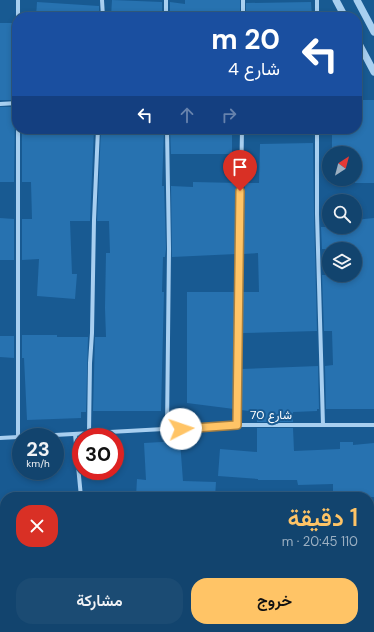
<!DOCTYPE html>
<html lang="ar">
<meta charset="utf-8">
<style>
:root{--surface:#12446e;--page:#1b4b73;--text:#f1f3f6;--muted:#9cb0c2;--line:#315c81;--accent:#ffc466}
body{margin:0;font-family:"DM Sans",Vazirmatn,sans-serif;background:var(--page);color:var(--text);direction:rtl;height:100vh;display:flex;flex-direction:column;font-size:15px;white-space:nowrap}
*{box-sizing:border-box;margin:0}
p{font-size:13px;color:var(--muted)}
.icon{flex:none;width:22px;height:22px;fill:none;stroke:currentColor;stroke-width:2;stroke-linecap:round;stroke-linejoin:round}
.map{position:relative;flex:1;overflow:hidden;direction:ltr}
.side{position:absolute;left:0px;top:492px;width:374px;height:140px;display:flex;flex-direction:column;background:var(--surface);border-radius:16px 16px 0 0;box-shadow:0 2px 6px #0003,0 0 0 1px var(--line);direction:rtl}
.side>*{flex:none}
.top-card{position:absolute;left:12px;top:12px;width:350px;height:122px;border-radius:16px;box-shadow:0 2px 6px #0003,0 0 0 1px var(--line);direction:rtl;background:#1a4fa0;color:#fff;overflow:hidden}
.needle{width:26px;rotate:36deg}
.buttons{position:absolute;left:322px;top:146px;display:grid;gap:8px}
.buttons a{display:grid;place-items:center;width:40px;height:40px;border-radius:50%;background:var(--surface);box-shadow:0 2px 6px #0003,0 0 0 1px var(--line);font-size:20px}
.speed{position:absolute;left:12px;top:428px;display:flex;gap:8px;font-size:20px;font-weight:700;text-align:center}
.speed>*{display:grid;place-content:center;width:52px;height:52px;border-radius:50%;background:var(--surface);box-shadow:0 2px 6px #0003,0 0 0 1px var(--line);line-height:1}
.speed small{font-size:10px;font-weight:400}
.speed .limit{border:6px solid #d22;background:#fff;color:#111}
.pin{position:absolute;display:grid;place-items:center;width:34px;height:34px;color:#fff;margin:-41px -17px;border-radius:50% 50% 50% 0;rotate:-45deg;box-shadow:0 0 4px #0007}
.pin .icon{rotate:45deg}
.me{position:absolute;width:44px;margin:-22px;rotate:86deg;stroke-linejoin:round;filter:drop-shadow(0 0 3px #0008)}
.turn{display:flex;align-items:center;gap:14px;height:84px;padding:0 16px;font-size:18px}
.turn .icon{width:52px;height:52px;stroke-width:2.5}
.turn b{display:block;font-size:28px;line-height:34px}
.lanes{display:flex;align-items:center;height:38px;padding:0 16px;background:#0003;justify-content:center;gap:20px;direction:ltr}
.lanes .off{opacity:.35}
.round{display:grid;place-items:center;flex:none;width:42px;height:42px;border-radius:16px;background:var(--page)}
.headline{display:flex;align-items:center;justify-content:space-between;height:68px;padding:0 16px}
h1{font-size:24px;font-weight:600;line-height:30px;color:var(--accent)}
.primary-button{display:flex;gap:8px;margin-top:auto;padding:8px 16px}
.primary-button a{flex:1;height:46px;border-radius:16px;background:var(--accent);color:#111;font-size:16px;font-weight:600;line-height:46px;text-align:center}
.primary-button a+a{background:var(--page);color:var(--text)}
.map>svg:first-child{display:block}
</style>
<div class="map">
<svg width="374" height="632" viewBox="0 0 374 632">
<rect width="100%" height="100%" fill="#185a92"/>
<g fill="#2772b0">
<path d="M112,0L162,2V17H111Z"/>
<path d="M185,0H240V17H170V2L185,4Z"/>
<path d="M37,2L99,6V17H36Z"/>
<path d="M311,2L312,17H246V3Z"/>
<path d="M0,23H12L13,100H0Z"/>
<path d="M357,100H374V183H355V153H332V129H357Z"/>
<path d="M0,107H15L14,182H0Z"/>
<path d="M22,129H94L90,221H70L72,274H77L75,299L37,296L39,259L22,260V219H32L31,182H22Z"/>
<path d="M101,129H164L162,186H164L166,249L165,257H163L162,292H164L161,411H93L95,337H106L105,308L106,253H110L109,221H97Z"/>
<path d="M170,129H232V154H171Z"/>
<path d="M313,143L314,214L317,331L242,333L243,292H259L258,253L243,254L245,183H259L260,144Z"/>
<path d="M193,182L238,183L236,254L172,257L171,186L193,187Z"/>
<path d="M0,218L14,219V260H0Z"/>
<path d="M374,218V409H326L325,366L333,365L332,331H324L322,275H355V249H322L321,227H355V220Z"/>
<path d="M187,292H236L234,409L187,403Z"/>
<path d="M22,335H57V337H88L86,412H81V418L27,420L24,358H22Z"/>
<path d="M0,336H14V358L0,357Z"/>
<path d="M318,366L319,409H317V411L293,412V422H257V412L241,410V369Z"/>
<path d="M257,428H293L294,451L340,449V442H353V445L374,443V497H333V484L298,485L297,480H258V479L218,476L220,449L257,452Z"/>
<path d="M180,441L183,481L216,482L215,497H136L137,479L146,480L144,443Z"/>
</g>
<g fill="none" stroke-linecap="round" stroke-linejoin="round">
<g stroke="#a8cff0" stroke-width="4">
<path d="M102,0L103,17"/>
<path d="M166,0V17"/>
<path d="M18,17V0"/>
<path d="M243,17V0"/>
<path d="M317,17V0"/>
<path d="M0,104L17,103"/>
<path d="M167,129L169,249L167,430"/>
<path d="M317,129V214L323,425"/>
<path d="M237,425L242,129"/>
<path d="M89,433L90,363L92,333L94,220L98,129"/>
<path d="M75,434L81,497"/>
<path d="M18,437V129"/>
<path d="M0,438L237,425H374"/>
<path d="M369,555H374"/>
</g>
<g stroke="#a8cff0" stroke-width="7">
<path d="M336,0L345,17"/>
<path d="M357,0L374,32"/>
<path d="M357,40L374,72"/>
</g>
</g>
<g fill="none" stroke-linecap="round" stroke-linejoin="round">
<g stroke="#a67f42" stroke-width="10">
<path id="route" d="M181,429L237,425L240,191"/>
</g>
<use href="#route" stroke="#ffc466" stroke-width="7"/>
</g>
<g text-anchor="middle" stroke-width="4" stroke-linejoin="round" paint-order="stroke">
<g font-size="12" fill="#fff" stroke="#185a92">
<text x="271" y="419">شارع 70</text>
</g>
</g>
</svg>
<div class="buttons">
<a><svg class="needle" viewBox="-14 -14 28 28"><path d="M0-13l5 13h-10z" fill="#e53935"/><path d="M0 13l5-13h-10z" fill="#9cb0c2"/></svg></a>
<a><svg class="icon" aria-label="search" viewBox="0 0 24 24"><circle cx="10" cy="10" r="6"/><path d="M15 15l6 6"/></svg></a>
<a><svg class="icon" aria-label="layers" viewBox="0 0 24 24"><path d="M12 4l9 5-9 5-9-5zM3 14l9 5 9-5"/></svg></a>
</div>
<div class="speed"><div>23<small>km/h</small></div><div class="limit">30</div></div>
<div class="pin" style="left:240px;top:191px;background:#d93025"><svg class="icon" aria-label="arrive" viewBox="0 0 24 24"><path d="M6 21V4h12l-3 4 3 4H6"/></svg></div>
<svg class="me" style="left:181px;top:429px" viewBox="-20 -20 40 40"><circle r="19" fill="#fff"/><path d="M0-13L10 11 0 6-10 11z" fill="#ffc466"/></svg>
<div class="top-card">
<div class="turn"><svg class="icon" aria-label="left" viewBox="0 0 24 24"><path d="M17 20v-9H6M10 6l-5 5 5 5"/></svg><div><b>20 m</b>شارع 4</div></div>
<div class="lanes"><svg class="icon" aria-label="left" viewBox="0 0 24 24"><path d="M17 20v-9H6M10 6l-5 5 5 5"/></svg><svg class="icon off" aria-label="ahead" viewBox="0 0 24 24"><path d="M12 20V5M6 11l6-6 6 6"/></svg><svg class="icon off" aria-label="right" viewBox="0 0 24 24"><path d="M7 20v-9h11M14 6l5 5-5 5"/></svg></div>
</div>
<section class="side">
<div class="headline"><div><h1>1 دقيقة</h1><p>110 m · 20:45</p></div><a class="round" style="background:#d93025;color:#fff"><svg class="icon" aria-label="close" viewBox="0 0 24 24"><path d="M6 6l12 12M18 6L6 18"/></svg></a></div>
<div class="primary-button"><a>خروج</a><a>مشاركة</a></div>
</section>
</div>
